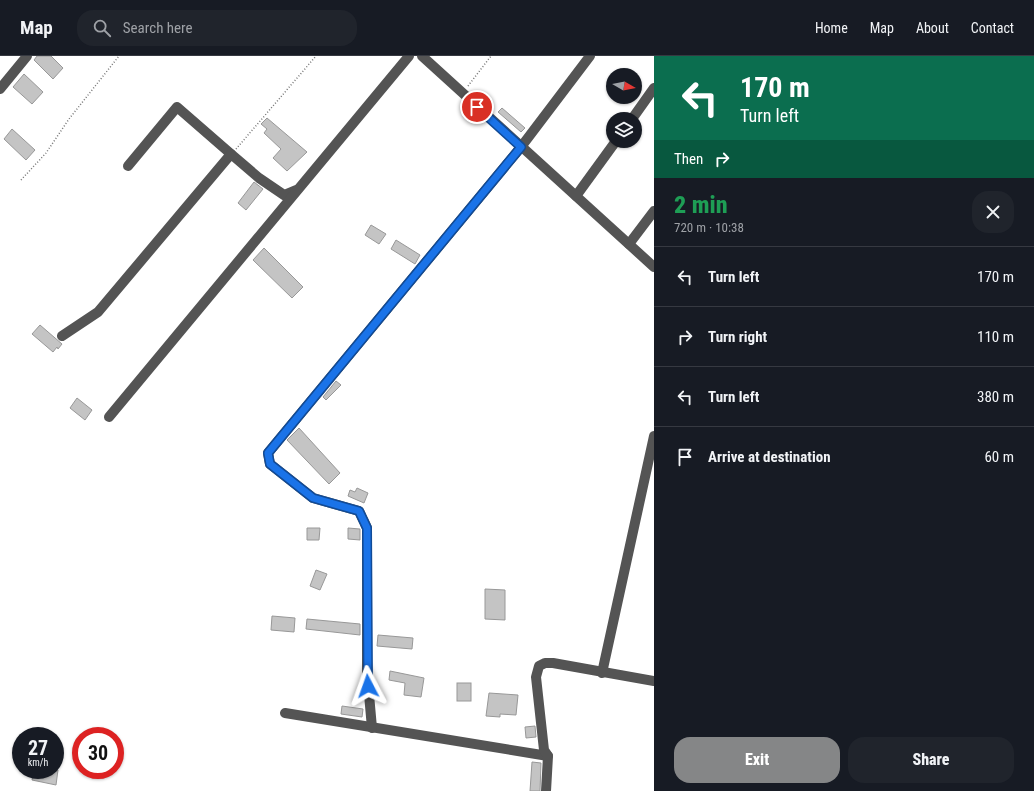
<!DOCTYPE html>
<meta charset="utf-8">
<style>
:root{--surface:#171b24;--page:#20242c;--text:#f1f3f6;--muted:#9ea1a6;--line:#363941;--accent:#858687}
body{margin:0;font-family:"Roboto Condensed",sans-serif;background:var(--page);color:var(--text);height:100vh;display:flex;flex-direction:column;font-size:15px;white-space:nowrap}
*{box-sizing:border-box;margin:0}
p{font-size:13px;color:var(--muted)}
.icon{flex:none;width:22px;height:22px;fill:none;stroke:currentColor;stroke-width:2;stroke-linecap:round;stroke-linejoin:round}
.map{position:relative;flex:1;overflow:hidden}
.sheet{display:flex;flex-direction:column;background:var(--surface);width:380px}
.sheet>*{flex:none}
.guide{background:#0b6e4f;color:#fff;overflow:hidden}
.needle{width:26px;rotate:99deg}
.buttons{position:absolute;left:606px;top:12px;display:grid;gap:8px}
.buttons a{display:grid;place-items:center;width:36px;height:36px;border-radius:50%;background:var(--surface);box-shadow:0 1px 3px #0004;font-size:20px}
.speed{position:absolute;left:12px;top:671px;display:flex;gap:8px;font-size:20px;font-weight:700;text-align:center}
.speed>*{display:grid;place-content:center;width:52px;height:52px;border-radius:50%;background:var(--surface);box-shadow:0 1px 3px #0004;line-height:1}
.speed small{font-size:10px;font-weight:400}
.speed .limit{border:6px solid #d22;background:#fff;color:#111}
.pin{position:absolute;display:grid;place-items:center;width:34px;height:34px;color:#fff;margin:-17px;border:2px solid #fff;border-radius:50%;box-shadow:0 1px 4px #0007}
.me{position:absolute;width:44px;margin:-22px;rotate:356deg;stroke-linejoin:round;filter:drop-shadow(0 0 3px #0008)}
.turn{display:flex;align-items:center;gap:14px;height:84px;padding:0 20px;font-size:18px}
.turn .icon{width:52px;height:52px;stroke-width:2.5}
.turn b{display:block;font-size:28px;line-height:34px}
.then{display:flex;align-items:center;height:38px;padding:0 20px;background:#0003;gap:8px;font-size:15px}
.round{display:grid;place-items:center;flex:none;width:42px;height:42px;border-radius:16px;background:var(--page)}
.headline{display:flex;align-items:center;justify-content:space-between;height:68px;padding:0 20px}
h1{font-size:24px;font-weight:800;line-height:30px;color:#1e9e55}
.cta{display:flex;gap:8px;margin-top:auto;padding:8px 20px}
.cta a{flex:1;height:46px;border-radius:16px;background:var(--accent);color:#fff;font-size:16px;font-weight:800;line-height:46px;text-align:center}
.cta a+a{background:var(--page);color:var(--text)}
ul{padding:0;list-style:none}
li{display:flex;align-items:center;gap:12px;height:60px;padding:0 20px;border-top:1px solid var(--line)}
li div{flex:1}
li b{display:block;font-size:15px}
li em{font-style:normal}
header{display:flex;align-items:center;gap:24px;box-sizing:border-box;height:56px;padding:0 20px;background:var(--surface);border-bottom:1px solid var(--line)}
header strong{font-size:19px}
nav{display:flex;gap:22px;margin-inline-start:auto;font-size:14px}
.search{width:280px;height:36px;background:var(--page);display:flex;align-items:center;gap:10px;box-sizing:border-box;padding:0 14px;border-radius:16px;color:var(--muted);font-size:15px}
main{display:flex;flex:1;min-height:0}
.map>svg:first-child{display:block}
</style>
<header>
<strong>Map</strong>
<div class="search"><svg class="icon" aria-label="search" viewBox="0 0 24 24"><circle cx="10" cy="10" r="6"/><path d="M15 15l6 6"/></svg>Search here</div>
<nav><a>Home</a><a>Map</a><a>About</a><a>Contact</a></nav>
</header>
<main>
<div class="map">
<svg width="654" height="735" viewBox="0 0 654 735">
<rect width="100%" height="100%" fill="#fff"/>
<g fill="#c4c4c4" stroke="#989898">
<path d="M37,0H51L63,12L53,23L34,4Z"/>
<path d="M24,18L43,36L32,48L13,31Z"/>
<path d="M502,52L525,72L521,76L498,56Z"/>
<path d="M267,62L307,96L287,115L273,102L281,93L264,77L267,73L261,68Z"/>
<path d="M12,73L35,94L26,104L4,83Z"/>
<path d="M254,126L263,133L246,154L238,147Z"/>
<path d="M371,169L386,178L379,188L365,179Z"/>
<path d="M396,184L420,199L415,208L391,193Z"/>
<path d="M264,192L303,231L292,242L253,204Z"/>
<path d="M40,269L62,288L58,293L57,291L53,296L32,278Z"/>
<path d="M336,325L341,329L326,344L323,341Z"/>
<path d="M77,342L92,354L85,364L70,352Z"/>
<path d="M299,372L340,417L329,428L287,384Z"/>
<path d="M357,432L368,437L364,447L348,440L350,434L355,436Z"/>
<path d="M307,472H320L319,484H307Z"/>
<path d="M348,472L360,473V484L348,483Z"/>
<path d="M316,514L327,518L320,534L310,530Z"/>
<path d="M485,533L505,534V564L485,563Z"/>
<path d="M272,560L295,562L294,576L271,574Z"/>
<path d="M307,563L360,568V579L306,573Z"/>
<path d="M378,579L413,582L412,593L377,590Z"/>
<path d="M390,615L424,622L421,641L404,639L405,627L389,624Z"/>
<rect x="457" y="627" width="14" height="18"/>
<path d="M489,637L518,639L516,659L500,658V661L486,660Z"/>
<path d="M342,650L363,653L362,661L341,658Z"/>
<path d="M535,670L536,681L526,682L525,671Z"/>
<path d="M532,706L541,707L540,735H530Z"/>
<path d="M34,714H58L56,729L32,724Z"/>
</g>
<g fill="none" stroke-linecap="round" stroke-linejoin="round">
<g stroke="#767676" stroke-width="1.5" stroke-dasharray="1 2" stroke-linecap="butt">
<path d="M468,30L491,0"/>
<path d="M236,93L316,0"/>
<path d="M21,124L46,97L69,63L119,0"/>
</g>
<g stroke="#545454" stroke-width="10">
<path d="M422,0L654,211"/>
<path d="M0,33L27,0"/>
<path d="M632,63L654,32"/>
<path d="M128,110L177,51L231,98"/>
<path d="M576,140L616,85"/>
<path d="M629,188L654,155"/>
<path d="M62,280L98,256L231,98L259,122L284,139L296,134"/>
<path d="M109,361L409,0"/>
<path d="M602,617L654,380"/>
<path d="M285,657L548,700"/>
<path d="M372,672L367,616V472L359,455L313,442L270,408L268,397L521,91L590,0"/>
<path d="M546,735L548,700L544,694L536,621L539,610L545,607H553L654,625"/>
</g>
</g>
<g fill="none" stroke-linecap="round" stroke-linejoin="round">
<g stroke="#114b97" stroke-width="10">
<path id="route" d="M368,630L367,472L359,455L313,442L270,408L268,397L521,91L477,51"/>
</g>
<use href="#route" stroke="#1a73e8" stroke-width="7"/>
</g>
</svg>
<div class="buttons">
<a><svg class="needle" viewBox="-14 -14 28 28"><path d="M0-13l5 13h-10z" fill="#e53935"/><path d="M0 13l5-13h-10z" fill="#9ea1a6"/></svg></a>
<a><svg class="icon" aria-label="layers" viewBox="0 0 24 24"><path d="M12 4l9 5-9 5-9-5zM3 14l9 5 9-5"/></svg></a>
</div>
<div class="speed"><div>27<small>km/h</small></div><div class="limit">30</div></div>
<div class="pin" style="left:477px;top:51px;background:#d93025"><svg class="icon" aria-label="arrive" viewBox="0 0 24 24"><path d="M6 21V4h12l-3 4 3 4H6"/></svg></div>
<svg class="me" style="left:368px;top:630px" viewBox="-20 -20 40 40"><path d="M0-17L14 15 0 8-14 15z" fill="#1a73e8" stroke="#fff" stroke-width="4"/></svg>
</div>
<section class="sheet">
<div class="guide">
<div class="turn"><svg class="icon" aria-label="left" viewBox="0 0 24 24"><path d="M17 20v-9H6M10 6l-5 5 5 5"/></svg><div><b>170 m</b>Turn left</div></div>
<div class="then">Then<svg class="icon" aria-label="right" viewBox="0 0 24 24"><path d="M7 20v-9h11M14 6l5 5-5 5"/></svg></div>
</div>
<div class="headline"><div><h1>2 min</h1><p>720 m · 10:38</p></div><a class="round"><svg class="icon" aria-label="close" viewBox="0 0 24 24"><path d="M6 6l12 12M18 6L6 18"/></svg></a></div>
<ul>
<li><svg class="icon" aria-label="left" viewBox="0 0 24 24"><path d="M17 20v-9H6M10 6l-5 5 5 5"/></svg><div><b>Turn left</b></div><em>170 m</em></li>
<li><svg class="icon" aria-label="right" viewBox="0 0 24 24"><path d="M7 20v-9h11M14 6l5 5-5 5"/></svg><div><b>Turn right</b></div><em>110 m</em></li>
<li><svg class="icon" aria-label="left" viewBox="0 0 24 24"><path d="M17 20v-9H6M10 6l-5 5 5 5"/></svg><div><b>Turn left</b></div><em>380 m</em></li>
<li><svg class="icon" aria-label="arrive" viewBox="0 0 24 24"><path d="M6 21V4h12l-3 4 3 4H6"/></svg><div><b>Arrive at destination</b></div><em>60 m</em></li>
</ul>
<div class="cta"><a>Exit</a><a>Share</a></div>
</section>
</main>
